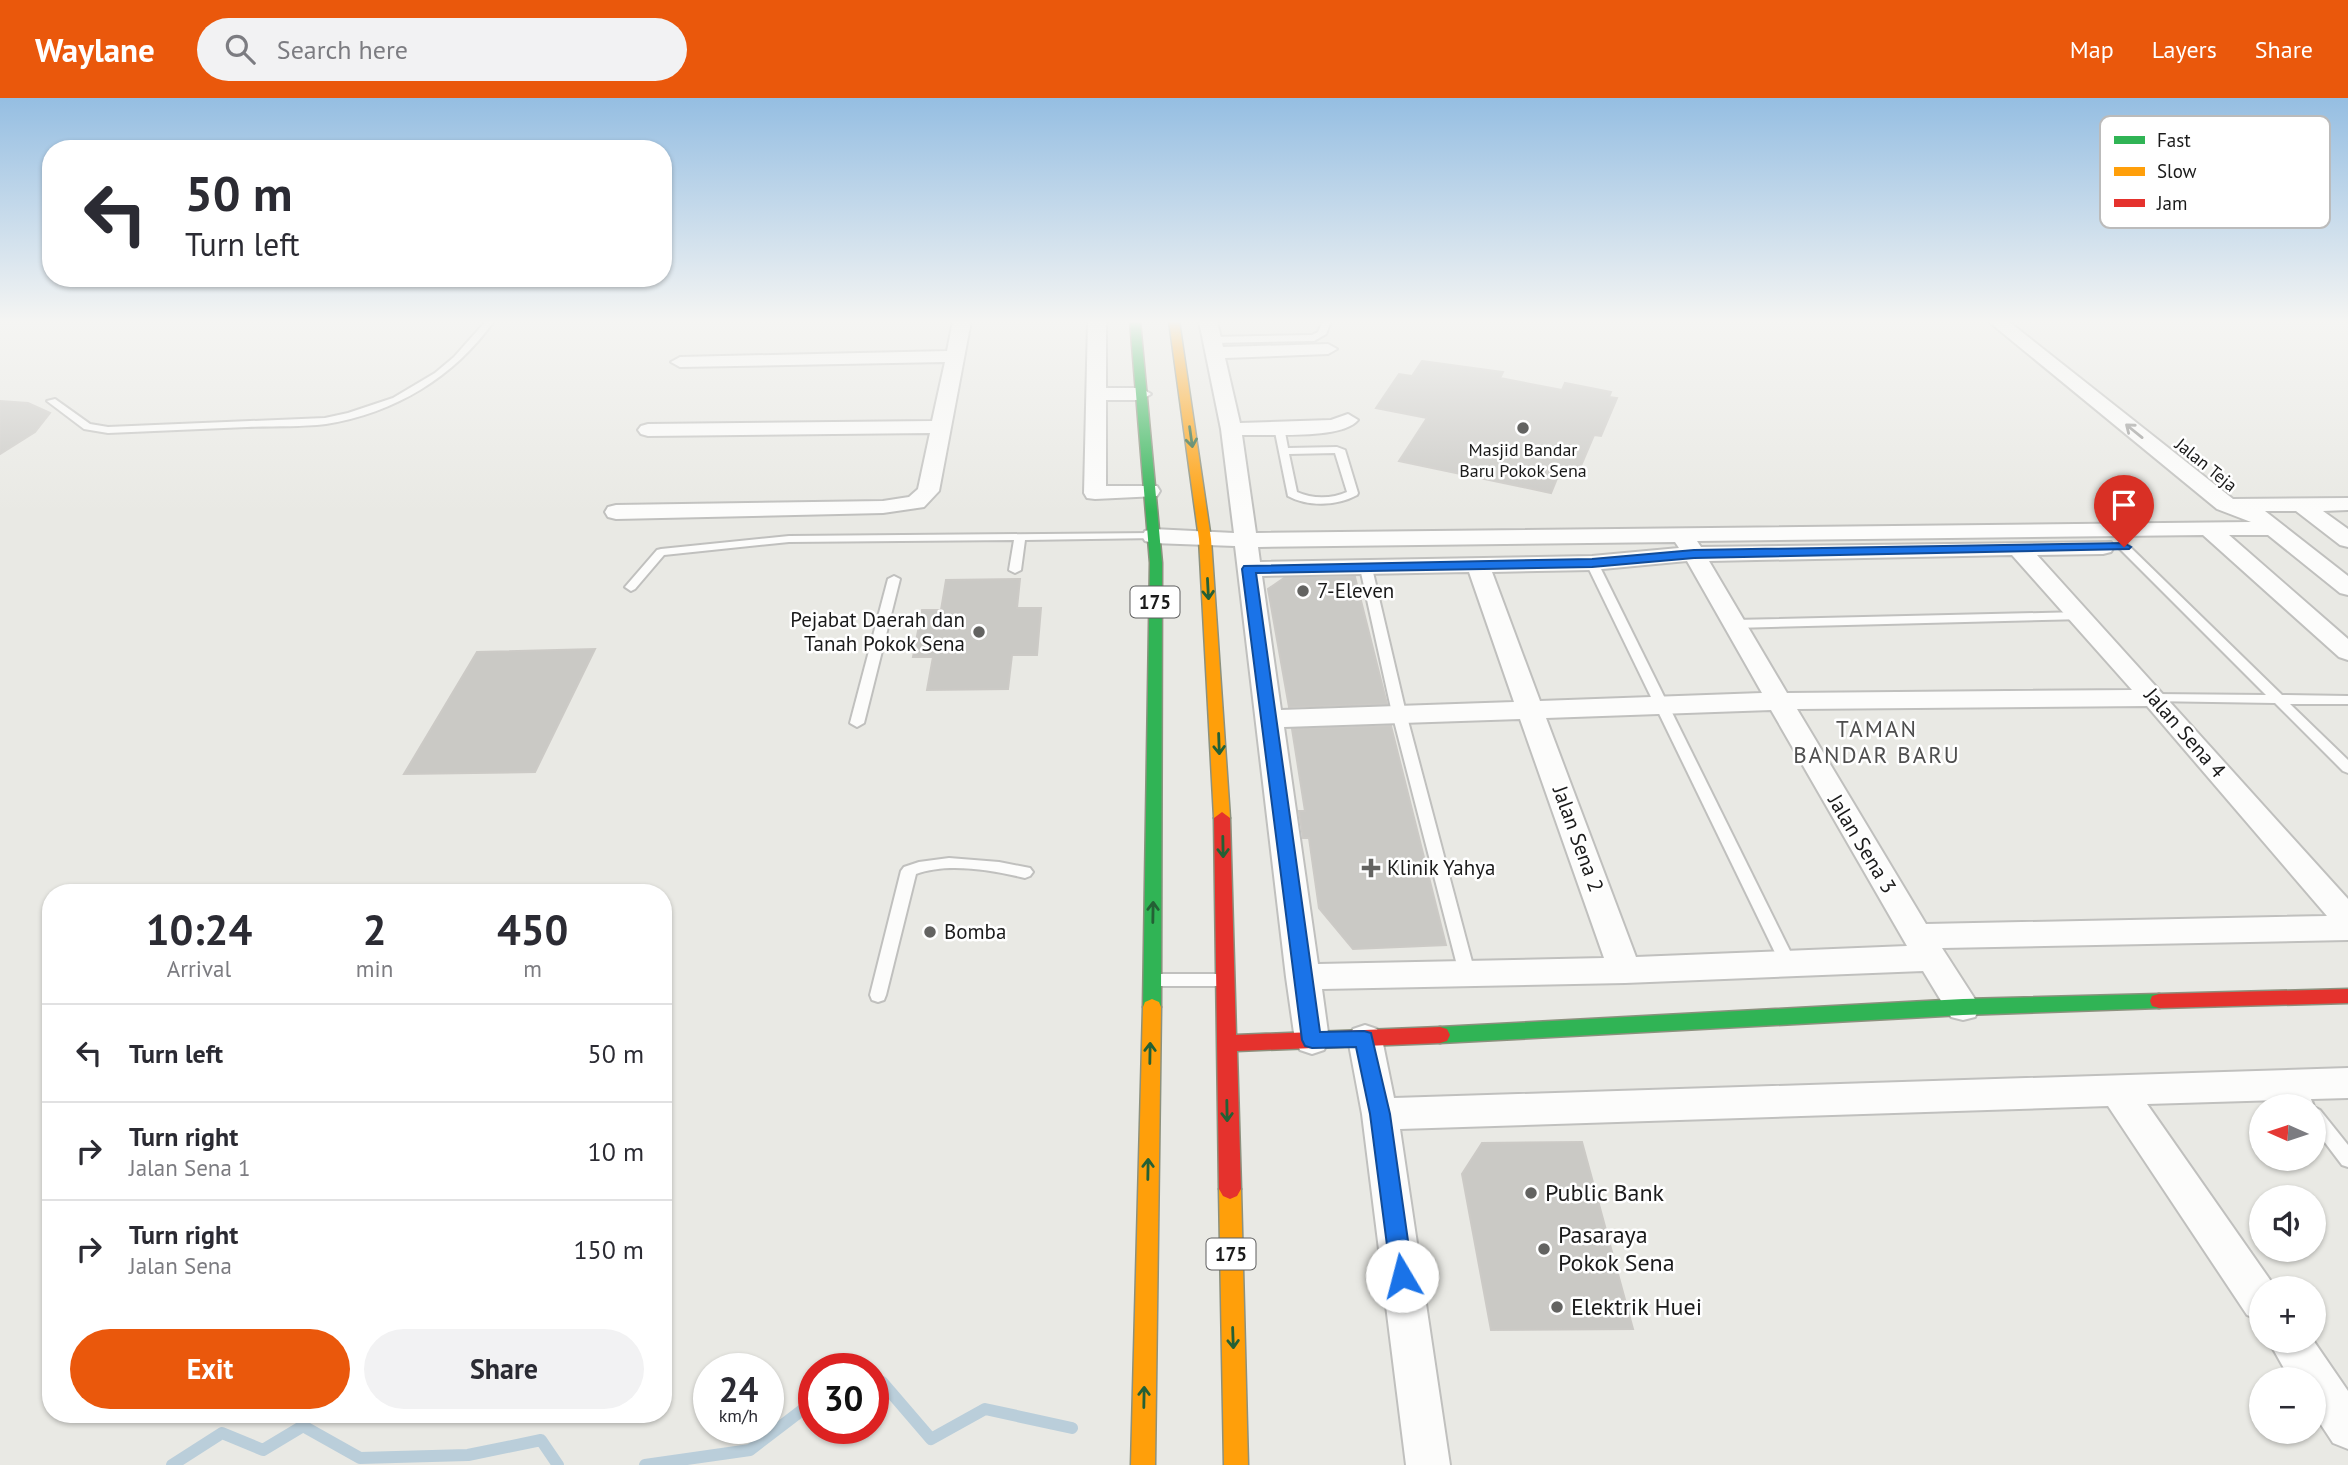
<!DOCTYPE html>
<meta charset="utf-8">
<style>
:root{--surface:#fff;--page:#f2f2f3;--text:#2b2b33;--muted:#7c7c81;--line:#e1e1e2;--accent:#ea580c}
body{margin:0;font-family:"PT Sans",sans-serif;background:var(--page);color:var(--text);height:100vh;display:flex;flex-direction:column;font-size:26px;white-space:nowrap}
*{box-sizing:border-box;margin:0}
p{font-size:23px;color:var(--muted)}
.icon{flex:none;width:38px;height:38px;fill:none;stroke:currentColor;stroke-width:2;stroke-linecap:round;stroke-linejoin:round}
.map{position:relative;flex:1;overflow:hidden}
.sheet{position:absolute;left:42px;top:786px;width:630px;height:539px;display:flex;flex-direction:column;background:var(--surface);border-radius:28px;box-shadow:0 2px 5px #0004}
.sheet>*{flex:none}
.guide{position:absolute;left:42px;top:42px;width:630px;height:147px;border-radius:28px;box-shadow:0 2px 5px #0004;background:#fff;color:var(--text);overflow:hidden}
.needle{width:46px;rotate:273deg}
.fabs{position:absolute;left:2249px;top:996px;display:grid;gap:14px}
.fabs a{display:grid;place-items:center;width:77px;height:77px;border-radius:50%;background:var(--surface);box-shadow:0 2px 5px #0004;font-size:35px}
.speed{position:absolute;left:693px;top:1255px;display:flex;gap:14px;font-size:35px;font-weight:700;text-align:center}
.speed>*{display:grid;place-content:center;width:91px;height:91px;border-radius:50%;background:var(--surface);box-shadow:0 2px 5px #0004;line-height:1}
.speed small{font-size:18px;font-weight:400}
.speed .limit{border:10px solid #d22;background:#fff;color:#111}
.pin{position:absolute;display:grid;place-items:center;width:60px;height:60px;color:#fff;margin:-72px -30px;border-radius:50% 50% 50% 0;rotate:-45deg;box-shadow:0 0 7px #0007}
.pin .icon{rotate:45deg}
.me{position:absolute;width:77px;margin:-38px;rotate:352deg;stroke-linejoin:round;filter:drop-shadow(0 0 5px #0008)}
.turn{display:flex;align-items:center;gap:24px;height:147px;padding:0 28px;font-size:32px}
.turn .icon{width:91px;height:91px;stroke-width:2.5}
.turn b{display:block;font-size:49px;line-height:60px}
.eta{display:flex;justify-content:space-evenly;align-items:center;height:119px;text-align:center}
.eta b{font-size:42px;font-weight:600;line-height:49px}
.primary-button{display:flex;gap:14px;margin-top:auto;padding:14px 28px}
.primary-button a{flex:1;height:80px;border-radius:42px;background:var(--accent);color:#fff;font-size:28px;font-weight:600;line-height:80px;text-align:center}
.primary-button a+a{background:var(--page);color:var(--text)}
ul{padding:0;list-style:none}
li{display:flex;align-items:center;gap:21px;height:98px;padding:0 28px;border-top:2px solid var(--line)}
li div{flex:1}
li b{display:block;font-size:26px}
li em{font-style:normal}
header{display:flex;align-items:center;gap:42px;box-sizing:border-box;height:98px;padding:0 35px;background:var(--accent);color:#fff}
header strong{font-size:33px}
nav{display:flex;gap:38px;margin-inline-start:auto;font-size:24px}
.search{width:490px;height:63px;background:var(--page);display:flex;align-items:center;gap:18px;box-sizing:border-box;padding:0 24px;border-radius:38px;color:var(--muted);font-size:26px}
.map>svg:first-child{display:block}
</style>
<header>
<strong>Waylane</strong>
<div class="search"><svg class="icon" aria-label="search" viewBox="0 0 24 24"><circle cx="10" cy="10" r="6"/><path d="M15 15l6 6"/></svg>Search here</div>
<nav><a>Map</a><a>Layers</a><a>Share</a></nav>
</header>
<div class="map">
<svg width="2348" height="1367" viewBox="0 0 2348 1367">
<rect width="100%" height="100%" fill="#e9e9e4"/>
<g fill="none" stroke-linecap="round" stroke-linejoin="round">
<g stroke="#baceda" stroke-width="12">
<path d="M873,1283L882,1284L931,1341L985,1311L1072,1330"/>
<path d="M172,1367L222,1335L263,1352L303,1328L360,1360L468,1357L541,1342L558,1367"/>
<path d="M645,1367L750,1352L814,1303"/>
</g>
</g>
<g fill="#cac9c5" stroke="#cccac6" stroke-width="2">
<path d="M1422,263L1503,274L1500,280L1562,292L1565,285L1611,294L1609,299L1617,300L1601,338L1594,337L1577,377L1560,373L1551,395L1399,363L1427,320L1376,310L1399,276L1412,278Z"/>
<path d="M0,303L28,305L50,315L35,334L0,356Z"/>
<path d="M1355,479L1387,606L1289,609L1268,491L1284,480Z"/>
<path d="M1020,481L1017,510H1041L1037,557H1012L1008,591L927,592L933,559H913L922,512H941L946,482Z"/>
<path d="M595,551L535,674L404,676L477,554Z"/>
<path d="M1391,628L1446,847L1353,851L1319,810L1309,740H1303L1299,713H1305L1292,631Z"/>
<path d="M1582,1044L1633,1231L1491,1232L1462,1076L1482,1045Z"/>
</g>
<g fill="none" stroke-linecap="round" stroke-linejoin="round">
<g stroke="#c0c0be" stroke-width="4">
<g id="lane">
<path d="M486,223H494C454,279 395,315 326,326C300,329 273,328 247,329C200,331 154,333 108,335L84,331L47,303L55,301L90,326L108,329L325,320L348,315L393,300L435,275L454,259Z"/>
<path d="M1323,223H1331L1326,236L1314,243L1212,245L1208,242L1212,239L1312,237L1318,234Z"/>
<path d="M1279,326L1284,329L1288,350L1337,349L1345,352L1358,395L1357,397C1337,408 1308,409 1288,398L1274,329ZM1335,355L1347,394C1332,401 1312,401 1297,394L1289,356Z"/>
<path d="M1153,435L1157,436V440L1025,442L1021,472L1015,475L1009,472L1014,442L789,444L664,457L635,491L631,493L625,489L657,452L661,451L789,438Z"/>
<path d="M2124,446L2128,447L2282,597L2348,598V606H2290L2348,662V675L2343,673L2275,605L2149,603L2147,600L2154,596L2266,597L2118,449Z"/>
<path d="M1592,462L1598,465L1796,865L1794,869L1788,871L1782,869L1780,865L1586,465Z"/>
<path d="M1366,467L1372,470L1406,615L1475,875L1473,880L1467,881L1461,880L1459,875L1392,615L1360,470Z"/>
<path d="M894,478L900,481L864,625L857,629L850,625L888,481Z"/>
<path d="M2081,514L2087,518L2085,521L1734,530L1728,526L1734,522Z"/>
<path d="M949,760L999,764L1030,770L1033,774L1030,778L1025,780C992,772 948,764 916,776L886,897L884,902L878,904L872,902L870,897L901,773L904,769L919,764Z"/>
<path d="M1156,876H1220L1226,877L1228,882L1226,887L1220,888H1156L1150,887L1148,882L1150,877Z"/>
<path d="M2290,981C2300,984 2312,999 2314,1009L2320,1012L2348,1047V1069L2342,1067L2314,1030V1008H2295L2281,988L2284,983Z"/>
</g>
</g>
<g stroke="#c0c0be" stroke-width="4">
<g id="street">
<path d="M953,223H971L939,393L924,409L883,415L616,421L608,419L605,414L608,409L616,407L883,403L909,399L918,391L930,335L648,338L641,336L638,332L641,328L648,326L932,323L945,264L680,269L671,264L680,259L947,253Z"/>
<path d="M1088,223H1106V290H1141L1151,296L1141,302H1106V388H1157L1160,393L1157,398L1095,401L1087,400L1084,395Z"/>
<path d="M1199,223H1217L1223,249L1328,246L1337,251L1328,256L1225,260L1240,325L1331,322L1348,316L1358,322C1342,342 1267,336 1242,337L1256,435L2251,424L2217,411L1988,223H2008L2233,401L2348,400V412L2323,413L2348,431V449L2340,447L2296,413H2265L2348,478V497L2340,495L2268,437H2229L2348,541V562L2339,559L2203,437L1697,443L1701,449L2111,444L2114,449L2111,454L2103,456L2037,457L2348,801V842L1942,850L1980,909L1975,919L1963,922L1951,919L1923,873L1625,885L1322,891L1329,942L1324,952L1312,956L1300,952L1295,942L1286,879L1235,448L1153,445L1145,443L1142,438L1145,433L1153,431L1234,435L1221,331ZM1675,444L1679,450L1592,458L1260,464L1258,449ZM2012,457L2132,592L1787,595L1709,463ZM1687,463L1762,595L1540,603L1492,474L1592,472ZM1469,474L1514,604L1281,612L1262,478ZM2147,608L2327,818L1926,826L1797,611ZM1771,612L1907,848L1636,859L1546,620ZM1520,621L1604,860L1318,866L1284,629Z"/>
<path d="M1365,927L1377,931L1382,941L1394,1000L2348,970V1000L2147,1006L2275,1189L2261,1190V1223L2247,1217L2108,1008L1400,1031L1450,1367H1406L1362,1016L1348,941L1353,931Z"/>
<path d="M2268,1242H2313L2348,1293V1351L2333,1345L2314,1316V1281H2290Z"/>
</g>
</g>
<g stroke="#8c917e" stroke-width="3">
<g id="fast">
<path d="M1130,223H1140L1162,465L1161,909L1159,914L1152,917L1145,914L1143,909L1150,465Z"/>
<path d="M2159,896L2166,898L2168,903L2166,908L2159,910L1963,917L1440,945L1433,943L1430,937L1433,931L1440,929L1963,901Z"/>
</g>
</g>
<g stroke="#8c917e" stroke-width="3">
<g id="slow">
<path d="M1169,223H1179L1211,441L1230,720L1222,726L1214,720L1199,441Z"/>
<path d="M1152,901L1159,904L1161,909L1155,1367H1131L1143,909L1145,904Z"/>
<path d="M1230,1081L1237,1084L1241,1091L1248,1367H1224L1219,1091L1223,1084Z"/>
</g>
</g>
<g stroke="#8c917e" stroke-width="3">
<g id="jam">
<path d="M1222,714L1230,720L1236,937L1440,929L1447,931L1450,937L1447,943L1440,945L1237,953L1241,1091L1237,1098L1230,1101L1223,1098L1219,1091L1214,720Z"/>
<path d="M2348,891V905L2159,910L2152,908L2150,903L2152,898L2159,896Z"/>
</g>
</g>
<use href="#lane" fill="#fcfcfb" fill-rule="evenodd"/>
<use href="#street" fill="#fcfcfb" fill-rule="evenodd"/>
<use href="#fast" fill="#30b455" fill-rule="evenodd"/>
<use href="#slow" fill="#ff9f0a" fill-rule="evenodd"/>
<use href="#jam" fill="#e5322d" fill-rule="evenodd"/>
</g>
<defs><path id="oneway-shaft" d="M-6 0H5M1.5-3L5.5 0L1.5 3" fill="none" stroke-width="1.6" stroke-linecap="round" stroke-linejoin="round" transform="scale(1.75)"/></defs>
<use stroke="#979796" href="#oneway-shaft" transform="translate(2134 333) rotate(-141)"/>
<g stroke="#246035">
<use href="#oneway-shaft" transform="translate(1191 339) rotate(82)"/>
<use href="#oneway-shaft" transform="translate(1208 491) rotate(87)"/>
<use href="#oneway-shaft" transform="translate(1219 646) rotate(88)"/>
<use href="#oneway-shaft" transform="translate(1223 749) rotate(89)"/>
<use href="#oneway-shaft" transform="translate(1153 814) rotate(-89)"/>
<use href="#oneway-shaft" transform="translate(1150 955) rotate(-89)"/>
<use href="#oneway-shaft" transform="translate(1227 1013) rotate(89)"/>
<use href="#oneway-shaft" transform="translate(1148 1071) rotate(-89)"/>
<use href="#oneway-shaft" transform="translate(1233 1240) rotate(88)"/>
<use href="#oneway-shaft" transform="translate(1144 1299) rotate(-89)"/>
</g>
<linearGradient id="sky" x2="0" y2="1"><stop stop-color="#95bee2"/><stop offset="0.54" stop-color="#f5f5f3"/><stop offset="1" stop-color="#f5f5f3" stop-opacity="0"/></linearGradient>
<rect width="2348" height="414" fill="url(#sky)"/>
<path fill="#1a73e8" stroke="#114b97" stroke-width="2" d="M2124,445L2131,449L2129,451L1694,460L1592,469L1256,475L1320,934L1364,933L1371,935L1390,1016L1413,1178L1410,1186L1402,1189L1394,1186L1391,1178L1370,1016L1356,949L1312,950L1305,948L1302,942L1242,471L1244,468L1592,461L1694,452Z"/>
<g fill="#636361" stroke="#fff" stroke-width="2.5">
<circle cx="1523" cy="330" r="7"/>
<circle cx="1303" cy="493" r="7"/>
<circle cx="979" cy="534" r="7"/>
<path d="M1367.5 759.5h7v7h7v7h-7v7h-7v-7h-7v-7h7z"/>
<circle cx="930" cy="834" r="7"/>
<circle cx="1531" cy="1095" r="7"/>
<circle cx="1544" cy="1151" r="7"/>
<circle cx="1557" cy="1209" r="7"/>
</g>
<g text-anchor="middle" stroke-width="5" stroke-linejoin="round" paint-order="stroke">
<g font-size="18" fill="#1b1b1b" stroke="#fff">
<text x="1523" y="358">Masjid Bandar<tspan x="1523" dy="21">Baru Pokok Sena</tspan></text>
</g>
<g font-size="18" fill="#1b1b1b" stroke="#fff">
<text transform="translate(2206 367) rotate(39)" y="6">Jalan Teja</text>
</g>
<g fill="#fff" stroke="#5f5f5f" stroke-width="2">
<rect x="1130.5" y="488.5" width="49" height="31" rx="5"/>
<rect x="1206.5" y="1140.5" width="49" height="31" rx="5"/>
</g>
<g font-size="19" font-weight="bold" fill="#1b1b1b">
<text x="1155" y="511">175</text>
<text x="1231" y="1163">175</text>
</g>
<g font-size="21" fill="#1b1b1b" stroke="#fff" text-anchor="start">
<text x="1317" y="500">7-Eleven</text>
<text x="965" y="529" text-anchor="end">Pejabat Daerah dan<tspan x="965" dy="24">Tanah Pokok Sena</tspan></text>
<text x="1387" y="777">Klinik Yahya</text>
<text x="944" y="841">Bomba</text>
</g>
<g font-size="21" fill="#1b1b1b" stroke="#fff">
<text transform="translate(2185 635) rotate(49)" y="7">Jalan Sena 4</text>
<text transform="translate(1578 741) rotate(70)" y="7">Jalan Sena 2</text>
<text transform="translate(1862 746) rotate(59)" y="7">Jalan Sena 3</text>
</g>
<g font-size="23" letter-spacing="2" fill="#4e4e4e" stroke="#fff">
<text x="1877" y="639">TAMAN<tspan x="1877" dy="26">BANDAR BARU</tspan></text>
</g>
<g font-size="24" fill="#1b1b1b" stroke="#fff" text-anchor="start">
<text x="1545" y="1103">Public Bank</text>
<text x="1558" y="1145">Pasaraya<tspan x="1558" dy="28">Pokok Sena</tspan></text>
<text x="1571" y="1217">Elektrik Huei</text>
</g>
</g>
<rect x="2100" y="18" width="230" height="112" rx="10" fill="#fff" stroke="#bbb" stroke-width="2"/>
<rect x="2114" y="38" width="31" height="8" fill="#30b455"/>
<rect x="2114" y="69" width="31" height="9" fill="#ff9f0a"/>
<rect x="2114" y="101" width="31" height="8" fill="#e5322d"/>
<g font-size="19" fill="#1b1b1b">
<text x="2157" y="49">Fast</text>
<text x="2157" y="80">Slow</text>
<text x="2157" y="112">Jam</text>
</g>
</svg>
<div class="fabs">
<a><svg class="needle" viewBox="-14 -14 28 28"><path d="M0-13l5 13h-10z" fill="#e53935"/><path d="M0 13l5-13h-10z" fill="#7c7c81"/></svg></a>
<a><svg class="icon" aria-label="sound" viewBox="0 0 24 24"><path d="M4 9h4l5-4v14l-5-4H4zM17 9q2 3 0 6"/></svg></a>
<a>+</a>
<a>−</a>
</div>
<div class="speed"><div>24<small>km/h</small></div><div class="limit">30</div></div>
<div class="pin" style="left:2124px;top:449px;background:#d93025"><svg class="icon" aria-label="arrive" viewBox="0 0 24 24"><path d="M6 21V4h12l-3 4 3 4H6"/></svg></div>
<svg class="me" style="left:1402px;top:1178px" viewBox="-20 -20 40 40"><circle r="19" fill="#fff"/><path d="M0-13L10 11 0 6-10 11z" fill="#1a73e8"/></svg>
<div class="guide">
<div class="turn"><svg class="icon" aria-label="left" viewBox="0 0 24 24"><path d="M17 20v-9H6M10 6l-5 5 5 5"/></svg><div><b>50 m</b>Turn left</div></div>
</div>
<section class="sheet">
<div class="eta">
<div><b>10:24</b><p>Arrival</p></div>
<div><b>2</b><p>min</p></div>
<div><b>450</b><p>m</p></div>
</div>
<ul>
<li><svg class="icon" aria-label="left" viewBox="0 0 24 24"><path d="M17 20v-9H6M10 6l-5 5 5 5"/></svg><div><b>Turn left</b></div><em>50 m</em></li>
<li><svg class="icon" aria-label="right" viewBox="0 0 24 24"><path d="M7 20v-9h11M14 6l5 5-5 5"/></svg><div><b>Turn right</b><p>Jalan Sena 1</p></div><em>10 m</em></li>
<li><svg class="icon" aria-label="right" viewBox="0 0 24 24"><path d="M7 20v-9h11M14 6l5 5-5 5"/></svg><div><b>Turn right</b><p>Jalan Sena</p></div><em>150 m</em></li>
</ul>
<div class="primary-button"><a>Exit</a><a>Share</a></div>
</section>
</div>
